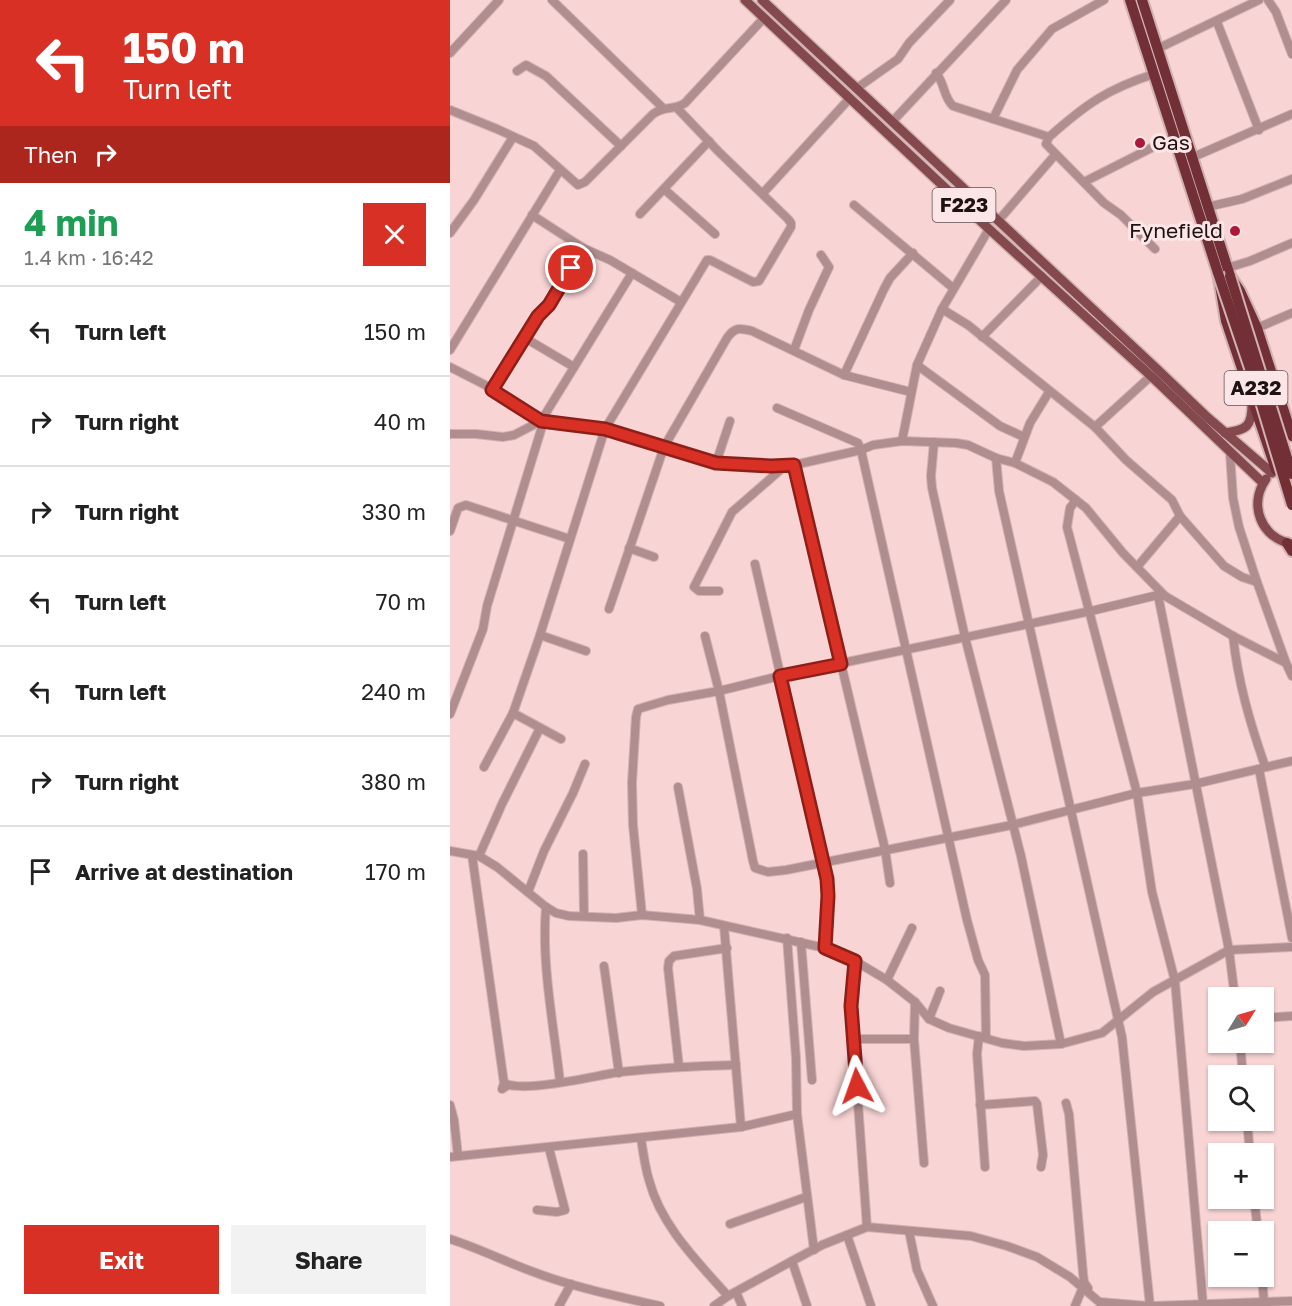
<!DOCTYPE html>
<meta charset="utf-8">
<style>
:root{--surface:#fff;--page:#f2f2f2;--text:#222;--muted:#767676;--line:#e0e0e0;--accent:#d93025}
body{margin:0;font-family:"Golos Text",sans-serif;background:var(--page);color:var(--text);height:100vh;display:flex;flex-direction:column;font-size:22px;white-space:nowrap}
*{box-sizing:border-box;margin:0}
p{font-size:20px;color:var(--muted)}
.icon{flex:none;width:33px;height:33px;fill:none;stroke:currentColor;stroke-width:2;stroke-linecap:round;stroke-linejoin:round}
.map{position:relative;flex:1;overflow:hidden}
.details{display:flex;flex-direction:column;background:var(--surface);width:450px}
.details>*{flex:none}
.top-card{background:#d93025;color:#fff;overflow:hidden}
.needle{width:39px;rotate:53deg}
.controls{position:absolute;left:758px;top:987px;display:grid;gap:12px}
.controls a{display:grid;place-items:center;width:66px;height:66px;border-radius:0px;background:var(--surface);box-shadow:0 2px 4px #0004;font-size:30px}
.pin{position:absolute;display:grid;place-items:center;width:51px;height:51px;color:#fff;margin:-26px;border:3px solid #fff;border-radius:50%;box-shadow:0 2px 6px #0007}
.me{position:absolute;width:66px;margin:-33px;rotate:356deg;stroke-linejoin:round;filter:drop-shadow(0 0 4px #0008)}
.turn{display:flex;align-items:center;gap:21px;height:126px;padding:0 24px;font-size:27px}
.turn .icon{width:78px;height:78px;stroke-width:2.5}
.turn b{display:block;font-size:42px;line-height:51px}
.then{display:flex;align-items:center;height:57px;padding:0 24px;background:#0003;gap:12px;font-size:22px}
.round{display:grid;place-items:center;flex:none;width:63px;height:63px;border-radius:0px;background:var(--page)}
.summary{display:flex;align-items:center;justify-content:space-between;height:102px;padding:0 24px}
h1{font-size:36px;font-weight:700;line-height:45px;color:#1e9e55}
.cta{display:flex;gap:12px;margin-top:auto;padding:12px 24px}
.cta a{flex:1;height:69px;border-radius:0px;background:var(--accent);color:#fff;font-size:24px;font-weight:700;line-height:69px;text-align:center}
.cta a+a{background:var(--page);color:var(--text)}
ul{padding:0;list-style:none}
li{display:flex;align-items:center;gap:18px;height:90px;padding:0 24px;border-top:2px solid var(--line)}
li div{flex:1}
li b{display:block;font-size:22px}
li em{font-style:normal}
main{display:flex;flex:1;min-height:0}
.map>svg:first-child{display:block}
</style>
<main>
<section class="details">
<div class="top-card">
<div class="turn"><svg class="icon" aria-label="left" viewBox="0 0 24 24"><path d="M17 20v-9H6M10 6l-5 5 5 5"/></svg><div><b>150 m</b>Turn left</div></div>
<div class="then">Then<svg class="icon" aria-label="right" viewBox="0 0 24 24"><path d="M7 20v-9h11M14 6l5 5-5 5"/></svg></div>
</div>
<div class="summary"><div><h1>4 min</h1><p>1.4 km · 16:42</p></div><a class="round" style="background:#d93025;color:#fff"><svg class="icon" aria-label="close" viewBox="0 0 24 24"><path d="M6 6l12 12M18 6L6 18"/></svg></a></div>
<ul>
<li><svg class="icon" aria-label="left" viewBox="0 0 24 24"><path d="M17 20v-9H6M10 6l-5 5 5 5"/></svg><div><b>Turn left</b></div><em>150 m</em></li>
<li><svg class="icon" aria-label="right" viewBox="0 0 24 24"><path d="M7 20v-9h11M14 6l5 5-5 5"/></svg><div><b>Turn right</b></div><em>40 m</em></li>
<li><svg class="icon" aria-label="right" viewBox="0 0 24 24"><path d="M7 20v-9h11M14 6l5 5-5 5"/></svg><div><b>Turn right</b></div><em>330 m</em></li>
<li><svg class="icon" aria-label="left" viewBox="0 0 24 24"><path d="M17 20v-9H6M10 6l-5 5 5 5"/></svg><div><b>Turn left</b></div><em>70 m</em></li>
<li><svg class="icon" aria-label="left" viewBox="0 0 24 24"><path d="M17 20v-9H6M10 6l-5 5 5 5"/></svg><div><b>Turn left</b></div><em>240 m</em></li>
<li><svg class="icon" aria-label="right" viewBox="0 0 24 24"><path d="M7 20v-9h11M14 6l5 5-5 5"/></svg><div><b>Turn right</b></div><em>380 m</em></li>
<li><svg class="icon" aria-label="arrive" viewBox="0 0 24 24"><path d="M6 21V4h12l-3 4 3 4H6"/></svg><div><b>Arrive at destination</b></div><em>170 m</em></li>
</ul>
<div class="cta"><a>Exit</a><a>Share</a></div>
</section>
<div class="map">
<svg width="842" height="1306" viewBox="0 0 842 1306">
<rect width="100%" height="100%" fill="#f9d4d5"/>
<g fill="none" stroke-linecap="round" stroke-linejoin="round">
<g stroke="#d2b1b2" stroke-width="10">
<g id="minor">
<path d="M102,0L212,107"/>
<path d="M818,0L826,12L842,54"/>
<path d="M767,22L809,130"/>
<path d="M707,49L809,0"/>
<path d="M0,53L49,0"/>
<path d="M67,71L76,65L96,76L171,146"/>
<path d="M486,73C495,83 493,97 503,106L599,137"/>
<path d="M704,74C657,89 635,105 599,137L596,144L654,203L671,215L705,249"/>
<path d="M407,88L448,59L459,43L500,0"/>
<path d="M0,110L47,129L84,146L128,185L135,182L203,114C216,105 223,111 235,103L314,18"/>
<path d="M543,119L567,70L602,29L654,0"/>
<path d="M442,122L556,0"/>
<path d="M741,158L842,114"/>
<path d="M634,182L723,137"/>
<path d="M214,189L265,234"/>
<path d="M313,193L400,98"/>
<path d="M404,205L503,288"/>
<path d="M757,207L792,199L842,179"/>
<path d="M190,214L259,141"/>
<path d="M82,215L133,248L160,260L231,302"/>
<path d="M548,221L605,155"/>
<path d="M0,233L24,200L63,137"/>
<path d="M777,268L800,261L842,243"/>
<path d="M492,309L518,325L645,427L676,460L722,500L730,516L774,566L792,577L807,582L836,663"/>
<path d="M807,328L842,313"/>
<path d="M532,337L592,276"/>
<path d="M75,338L124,367"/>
<path d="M0,350L110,170"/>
<path d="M344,350L359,310L379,267L371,255"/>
<path d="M467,365L550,426L574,437"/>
<path d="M0,367L43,389L91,421L155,429L266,463L321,466L344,465L411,450L423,445L452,441L506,443L518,445L546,458L565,463L603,482L636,508L673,553L715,596L783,636L836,663L842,676"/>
<path d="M394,375L434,289L440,278L463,253"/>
<path d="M43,389L88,316L103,299L133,248"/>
<path d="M327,408L408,443L411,450L517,920L528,960L535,975L536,1038"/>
<path d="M645,427L701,376"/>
<path d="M0,434H26L53,437L64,435L91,421L182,273"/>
<path d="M452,441L467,365L492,309L539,229"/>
<path d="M484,442L481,476L482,488L515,637L571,856L611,1044"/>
<path d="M780,453L783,498L789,527L807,582"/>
<path d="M546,458L549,491L672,1037L700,1306"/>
<path d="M266,463L280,421"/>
<path d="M565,463L580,423L599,392"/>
<path d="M344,465L435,849L440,883"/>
<path d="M626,500L620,508L617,527L687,793L702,892L725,981L753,1304"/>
<path d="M0,531L8,508L16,505L120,539"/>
<path d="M179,548L204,557"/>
<path d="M305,564L377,879L378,896L375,948"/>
<path d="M687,567L730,516"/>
<path d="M269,591H249L244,587L282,512L335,466"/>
<path d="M708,595L779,950L785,998"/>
<path d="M159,609L214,447L277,338C285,327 289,328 302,331L394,375L461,392"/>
<path d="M90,635L136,651"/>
<path d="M255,636L269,691L303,861L305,868L318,872L336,870L562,825L687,793L745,784L842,761"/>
<path d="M783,636C788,682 800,723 815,766"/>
<path d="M63,713L111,739"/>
<path d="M0,714L33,629L37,606L91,430V421"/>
<path d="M34,767L63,713L90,635L155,429L257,260H260L303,282L309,281L341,227V223L338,219L268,151L227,108"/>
<path d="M809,769L842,938"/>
<path d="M228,787L247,889L250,920"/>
<path d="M0,851L29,856L47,867L96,907L106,913L119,916L166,918L192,915L250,920L375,948L405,961L437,980L465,1002L479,1019L499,1028L552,1043L574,1046L611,1044L652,1033L703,992L779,950L842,947"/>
<path d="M133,854L134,916"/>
<path d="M22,855L54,1083L52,1089L58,1085"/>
<path d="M29,856L52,804L90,728"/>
<path d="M78,892L94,851L123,793L135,764"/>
<path d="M96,907C91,963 104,1027 110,1082"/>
<path d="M192,915L183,825L182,783L186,717L188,709L218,700L269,691L330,676L641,611L708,595L715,596"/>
<path d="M274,926L291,1127"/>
<path d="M337,938L346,1058L347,1114L364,1250"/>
<path d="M351,942L362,1080"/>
<path d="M405,961L401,1007L417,1227"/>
<path d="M154,966L169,1073"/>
<path d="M437,980L462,928"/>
<path d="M465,1002L464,1039L474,1163"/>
<path d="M813,1018L842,1016"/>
<path d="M479,1019L490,991"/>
<path d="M529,1036L527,1054L535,1167"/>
<path d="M404,1039H464"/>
<path d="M790,1042L793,1076"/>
<path d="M229,1067L218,968L219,961L224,956L277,948"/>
<path d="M56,1084C79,1092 143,1076 170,1072C209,1068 247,1066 286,1065"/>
<path d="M616,1103L619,1114L633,1273L634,1282L638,1288"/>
<path d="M0,1105L4,1120L8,1156"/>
<path d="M530,1105L585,1101L587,1104L593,1155L591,1167"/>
<path d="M797,1120L800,1154"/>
<path d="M191,1138C193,1152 195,1167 199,1180C211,1226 248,1262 278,1296"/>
<path d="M0,1157L291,1127L347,1114"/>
<path d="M804,1198L808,1232"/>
<path d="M87,1210L107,1212L115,1210L99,1148"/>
<path d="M280,1224L356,1197"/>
<path d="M459,1231L467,1270L483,1306"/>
<path d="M397,1235L421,1306"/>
<path d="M0,1239C28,1248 54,1261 81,1271C122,1287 167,1296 210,1306"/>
<path d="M342,1261L357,1306"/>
<path d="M812,1276L814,1302"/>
<path d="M286,1292L292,1306"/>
<path d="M650,1302L698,1306"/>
<path d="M109,1306L121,1284"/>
<path d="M264,1306L278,1296L342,1261L372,1245L417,1227L521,1236L557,1246L587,1257L620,1277L654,1306"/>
<path d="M625,1306L633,1287"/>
<path d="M703,1306L842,1301"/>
</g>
</g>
<g stroke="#d2b1b2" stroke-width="12">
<g id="major">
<path d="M295,0L539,229L701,376L813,483"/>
<path d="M312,0L708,370L757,417L822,473"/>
<path d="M775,433C796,430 802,427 802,405"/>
<path d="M816,479C798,505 811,538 842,544"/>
</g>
</g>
<g stroke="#d2b1b2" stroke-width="14">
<g id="highway">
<path d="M680,0L768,273L776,321L826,470"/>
<path d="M692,0L780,276L790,291L807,328L842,436"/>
<path d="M837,543L842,551"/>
</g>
</g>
<use href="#minor" stroke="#b08d8e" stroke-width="8"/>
<use href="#major" stroke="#83494d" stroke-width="9"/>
<use href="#highway" stroke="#722f36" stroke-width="10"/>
<g stroke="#d2b1b2" stroke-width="14" stroke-linecap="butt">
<g id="highway-bridge">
<path d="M768,273L809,395L842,505"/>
<path d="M780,276L842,474"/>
</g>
</g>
<use href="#highway-bridge" stroke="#722f36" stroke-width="10"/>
</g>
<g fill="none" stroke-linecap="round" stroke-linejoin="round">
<g stroke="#8d1f18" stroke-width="15">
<path id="route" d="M121,268L99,305L88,316L42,390L91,421L155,429L266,463L321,466L344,465L391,664L330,676L377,879L378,896L375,948L405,961L401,1006L407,1086"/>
</g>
<use href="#route" stroke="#d93025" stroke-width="10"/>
</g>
<g fill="#ac173a" stroke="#fce5e6" stroke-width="2">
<circle cx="690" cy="143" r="6"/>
<circle cx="785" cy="231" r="6"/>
</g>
<g text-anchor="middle" stroke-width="6" stroke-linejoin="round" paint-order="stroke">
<g fill="#fce5e6" stroke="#615152" stroke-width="1.5">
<rect x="482.5" y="188" width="63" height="34" rx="4.5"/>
<rect x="774.5" y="371" width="63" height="34" rx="4.5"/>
</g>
<g font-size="20" font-weight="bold" fill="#1e1213">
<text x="514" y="212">F223</text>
<text x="806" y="395">A232</text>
</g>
<g font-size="21" fill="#1e1213" stroke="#fce5e6" text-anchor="start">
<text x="702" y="150">Gas</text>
<text x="773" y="238" text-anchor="end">Fynefield</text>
</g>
</g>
</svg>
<div class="controls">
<a><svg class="needle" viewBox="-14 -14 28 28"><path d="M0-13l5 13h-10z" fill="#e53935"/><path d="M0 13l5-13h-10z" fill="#767676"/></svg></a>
<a><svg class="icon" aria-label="search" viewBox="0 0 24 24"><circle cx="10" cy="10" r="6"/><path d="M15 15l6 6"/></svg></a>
<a>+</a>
<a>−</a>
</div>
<div class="pin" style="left:121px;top:268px;background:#d93025"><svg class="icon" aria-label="arrive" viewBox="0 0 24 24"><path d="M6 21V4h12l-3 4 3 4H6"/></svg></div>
<svg class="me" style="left:407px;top:1086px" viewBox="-20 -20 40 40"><path d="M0-17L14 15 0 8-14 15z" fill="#d93025" stroke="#fff" stroke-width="4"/></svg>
</div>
</main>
